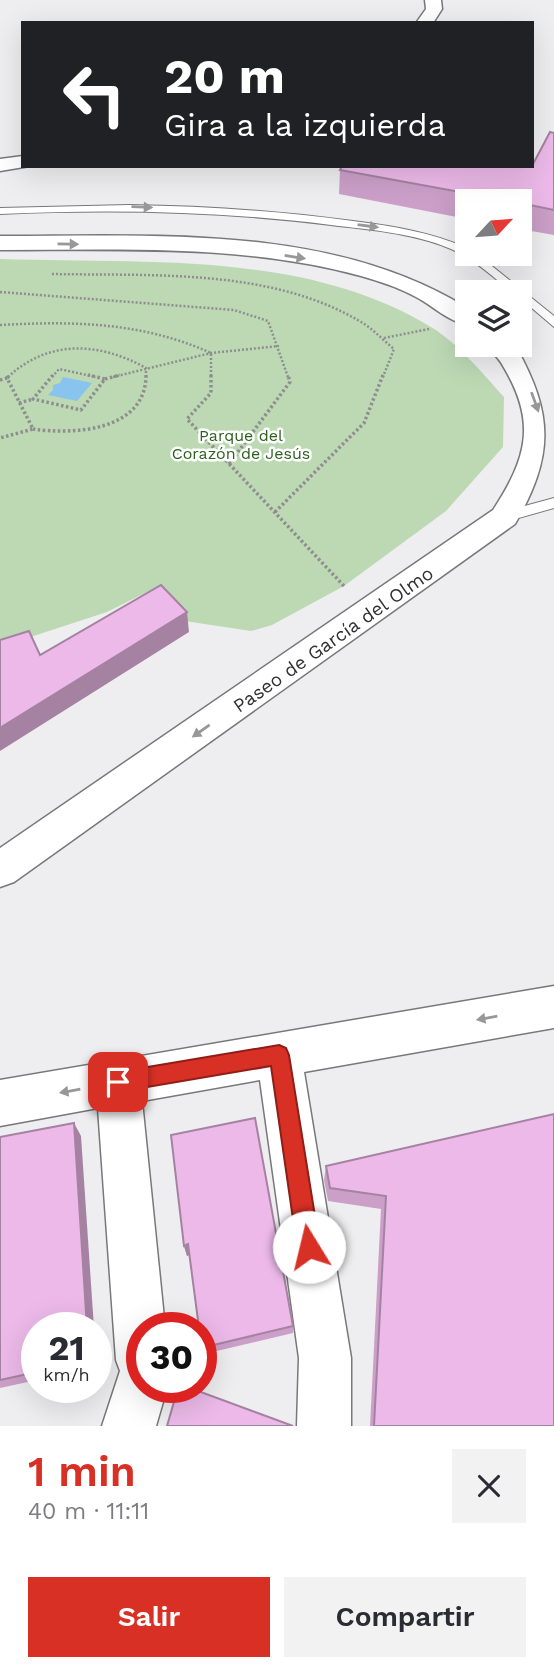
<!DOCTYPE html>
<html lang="es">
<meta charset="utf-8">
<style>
:root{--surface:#fff;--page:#f2f2f3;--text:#2b2b33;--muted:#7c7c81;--accent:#d93025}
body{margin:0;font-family:"Work Sans",sans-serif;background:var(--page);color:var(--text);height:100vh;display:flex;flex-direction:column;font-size:26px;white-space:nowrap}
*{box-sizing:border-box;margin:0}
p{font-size:23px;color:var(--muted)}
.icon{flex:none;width:38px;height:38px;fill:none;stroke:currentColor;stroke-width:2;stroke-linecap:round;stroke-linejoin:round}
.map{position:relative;height:1426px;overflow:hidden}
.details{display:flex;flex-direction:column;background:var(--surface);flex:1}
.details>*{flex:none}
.banner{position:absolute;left:21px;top:21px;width:513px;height:147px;border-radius:0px;box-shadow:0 7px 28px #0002;background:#202124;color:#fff;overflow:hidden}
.needle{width:46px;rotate:64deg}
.fabs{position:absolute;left:455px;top:189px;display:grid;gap:14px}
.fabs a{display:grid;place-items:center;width:77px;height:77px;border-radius:0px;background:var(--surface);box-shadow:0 7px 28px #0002;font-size:35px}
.speed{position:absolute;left:21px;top:1312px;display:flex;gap:14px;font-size:35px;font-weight:700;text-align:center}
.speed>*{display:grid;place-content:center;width:91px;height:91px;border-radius:50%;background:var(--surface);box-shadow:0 7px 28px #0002;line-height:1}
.speed small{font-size:18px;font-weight:400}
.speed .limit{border:10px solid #d22;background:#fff;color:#111}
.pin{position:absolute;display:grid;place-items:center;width:60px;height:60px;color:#fff;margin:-30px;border-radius:14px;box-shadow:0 4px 10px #0006}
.me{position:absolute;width:77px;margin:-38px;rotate:351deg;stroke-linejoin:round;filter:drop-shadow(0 0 5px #0008)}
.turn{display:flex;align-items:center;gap:24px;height:147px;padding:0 28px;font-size:32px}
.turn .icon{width:91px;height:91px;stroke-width:2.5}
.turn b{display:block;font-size:49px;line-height:60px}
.round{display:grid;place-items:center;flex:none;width:74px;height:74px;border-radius:0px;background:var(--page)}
.head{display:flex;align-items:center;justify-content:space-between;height:119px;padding:0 28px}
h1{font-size:42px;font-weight:600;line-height:52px;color:var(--accent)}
.action{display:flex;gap:14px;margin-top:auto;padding:14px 28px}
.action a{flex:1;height:80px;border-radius:0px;background:var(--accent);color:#fff;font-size:28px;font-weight:600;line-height:80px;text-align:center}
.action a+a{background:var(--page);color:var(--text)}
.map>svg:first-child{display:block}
</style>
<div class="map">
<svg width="554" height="1426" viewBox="0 0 554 1426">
<rect width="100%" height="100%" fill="#eeeef0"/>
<path fill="#bcd9b4" d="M0,259C144,264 303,250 431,327C459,344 482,373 504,397L503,447L446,511L344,586L272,625L251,631L178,620L149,591L107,612L0,647Z"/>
<path fill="#88c4ed" d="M63,377L92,383L77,401L48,395L53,390V385L60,383Z"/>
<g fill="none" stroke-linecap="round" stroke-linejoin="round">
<g stroke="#777879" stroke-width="2">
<g id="service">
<path d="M129,205C204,206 279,211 353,221C392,226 431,232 467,248V254H477L554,316V327L520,298V292H512C493,277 474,259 451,249C414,233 371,230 331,225C221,211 111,209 0,214V208Z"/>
<path d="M554,498V508L504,522L497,517L499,513Z"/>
</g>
</g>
<g stroke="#777879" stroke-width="3">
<g id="minor">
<path d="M425,0H441L442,9L433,23H416L426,9Z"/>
<path d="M23,156V166H30L0,171V159Z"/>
<path d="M0,236C154,236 332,224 467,308V325C448,321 433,306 416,297C400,288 379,281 361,276C245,244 120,250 0,250Z"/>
<path d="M487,345L516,347C554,415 554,456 515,524L14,882L0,887V848L493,510C527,458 537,422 503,366C499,358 491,352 487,345Z"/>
<path d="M554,986V1028L304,1072L351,1358V1426H297L299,1358L260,1080L142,1101L165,1328H142V1388H167L156,1426H102L120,1371L116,1360L98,1108L0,1126V1080Z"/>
</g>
</g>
<g stroke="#8e8e8f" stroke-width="2.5" stroke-dasharray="2 2" stroke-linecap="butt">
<path d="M52,274C153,276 271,268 361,322C373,329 383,340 394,349L383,377"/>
<path d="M0,292L234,310L268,321L288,377"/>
<path d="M0,325C74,321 142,322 211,353V377"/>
<path d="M384,338L429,329"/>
<path d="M8,377C49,339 99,342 146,368V377"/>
<path d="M52,377L59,369L96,377"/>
<path d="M113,377L211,353L279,346"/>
</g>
<g stroke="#8e8e8f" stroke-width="3.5" stroke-dasharray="2.5 2.5" stroke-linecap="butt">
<path d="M53,375L33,399L81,410L105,379L88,375"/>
<path d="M211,375V393L187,419L344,586"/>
<path d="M7,378L10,375"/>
<path d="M105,379L120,375"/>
<path d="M0,380L7,378L33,429L0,438"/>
<path d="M19,403L33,399"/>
<path d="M33,429C74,435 146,431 146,375"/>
<path d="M229,464L290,382L288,375"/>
<path d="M275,512L364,423L383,375"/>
</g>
<use href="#service" fill="#fff" fill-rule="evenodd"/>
<use href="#minor" fill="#fff" fill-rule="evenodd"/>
</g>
<g fill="#cb9fc8">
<path d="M554,133V235L520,229V201H467V219L339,194L340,170L532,166Z"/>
<path d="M554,1114V1426H370L381,1209L328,1201L324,1180L326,1166Z"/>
<path d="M81,1136L37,1328V1380L0,1388V1137Z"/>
<path d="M184,1246L293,1326V1333L204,1354L201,1348L189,1255L187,1256Z"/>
</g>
<g fill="#a582a2">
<path d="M187,612L189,632L0,751V728Z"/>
<path d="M74,1123L81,1136L94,1328H87Z"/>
<path d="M188,1244L191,1254L187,1256L184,1246Z"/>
</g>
<g fill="#ecb9e8" stroke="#a582a2" stroke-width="2">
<path d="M550,132L554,133V210L520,203V201H509L340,170L342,166H532Z"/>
<path d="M161,585L187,612L0,728V640L29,631L40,655Z"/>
<path d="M554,1114V1426H374L386,1196L330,1188L326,1166Z"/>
<path d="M255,1118L293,1326L201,1348V1328H199L188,1244L184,1246L171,1135Z"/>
<path d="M74,1123L87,1328H37V1372L0,1380V1137Z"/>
<path d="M178,1388H190L293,1426H167Z"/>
</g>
<defs><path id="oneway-solid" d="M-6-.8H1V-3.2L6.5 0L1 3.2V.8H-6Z" transform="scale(1.75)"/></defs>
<g fill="#989898">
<use href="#oneway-solid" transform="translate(142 207) rotate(2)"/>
<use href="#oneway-solid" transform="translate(368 226) rotate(8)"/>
<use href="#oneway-solid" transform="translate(68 244) rotate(1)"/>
<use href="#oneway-solid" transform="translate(295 257) rotate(9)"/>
<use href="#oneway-solid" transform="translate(535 402) rotate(70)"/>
<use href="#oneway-solid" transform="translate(201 731) rotate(145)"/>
<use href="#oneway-solid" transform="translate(487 1018) rotate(170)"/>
<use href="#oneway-solid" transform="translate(70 1091) rotate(170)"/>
</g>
<path fill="#d93025" stroke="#8d1f18" stroke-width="2" d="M279,1045L286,1048L289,1055L320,1247L316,1255L309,1259L301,1255L297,1247L271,1066L118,1092L111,1089L108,1082L111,1075L118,1072Z"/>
<g text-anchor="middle" stroke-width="5" stroke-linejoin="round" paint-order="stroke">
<g font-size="16" fill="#2c611d" stroke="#fff">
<text x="241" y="441">Parque del<tspan x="241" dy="18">Corazón de Jesús</tspan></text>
</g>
<g font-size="19" fill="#313132" stroke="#fff">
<text transform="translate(333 639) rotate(-35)" y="7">Paseo de García del Olmo</text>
</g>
</g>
</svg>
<div class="fabs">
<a><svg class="needle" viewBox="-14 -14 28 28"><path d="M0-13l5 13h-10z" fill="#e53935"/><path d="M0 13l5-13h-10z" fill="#7c7c81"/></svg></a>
<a><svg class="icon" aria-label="layers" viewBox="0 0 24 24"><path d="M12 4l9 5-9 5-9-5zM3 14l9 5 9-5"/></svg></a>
</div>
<div class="speed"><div>21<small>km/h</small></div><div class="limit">30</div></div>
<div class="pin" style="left:118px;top:1082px;background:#d93025"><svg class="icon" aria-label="arrive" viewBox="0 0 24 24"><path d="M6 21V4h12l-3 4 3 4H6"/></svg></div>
<svg class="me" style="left:309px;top:1247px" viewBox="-20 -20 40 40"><circle r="19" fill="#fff"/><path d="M0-13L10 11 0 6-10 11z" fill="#d93025"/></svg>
<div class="banner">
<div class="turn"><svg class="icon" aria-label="left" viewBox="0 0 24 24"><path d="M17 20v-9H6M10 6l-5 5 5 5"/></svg><div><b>20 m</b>Gira a la izquierda</div></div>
</div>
</div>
<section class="details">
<div class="head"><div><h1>1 min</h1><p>40 m · 11:11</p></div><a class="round"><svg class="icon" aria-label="close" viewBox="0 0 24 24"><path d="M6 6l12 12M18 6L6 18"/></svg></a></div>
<div class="action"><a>Salir</a><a>Compartir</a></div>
</section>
